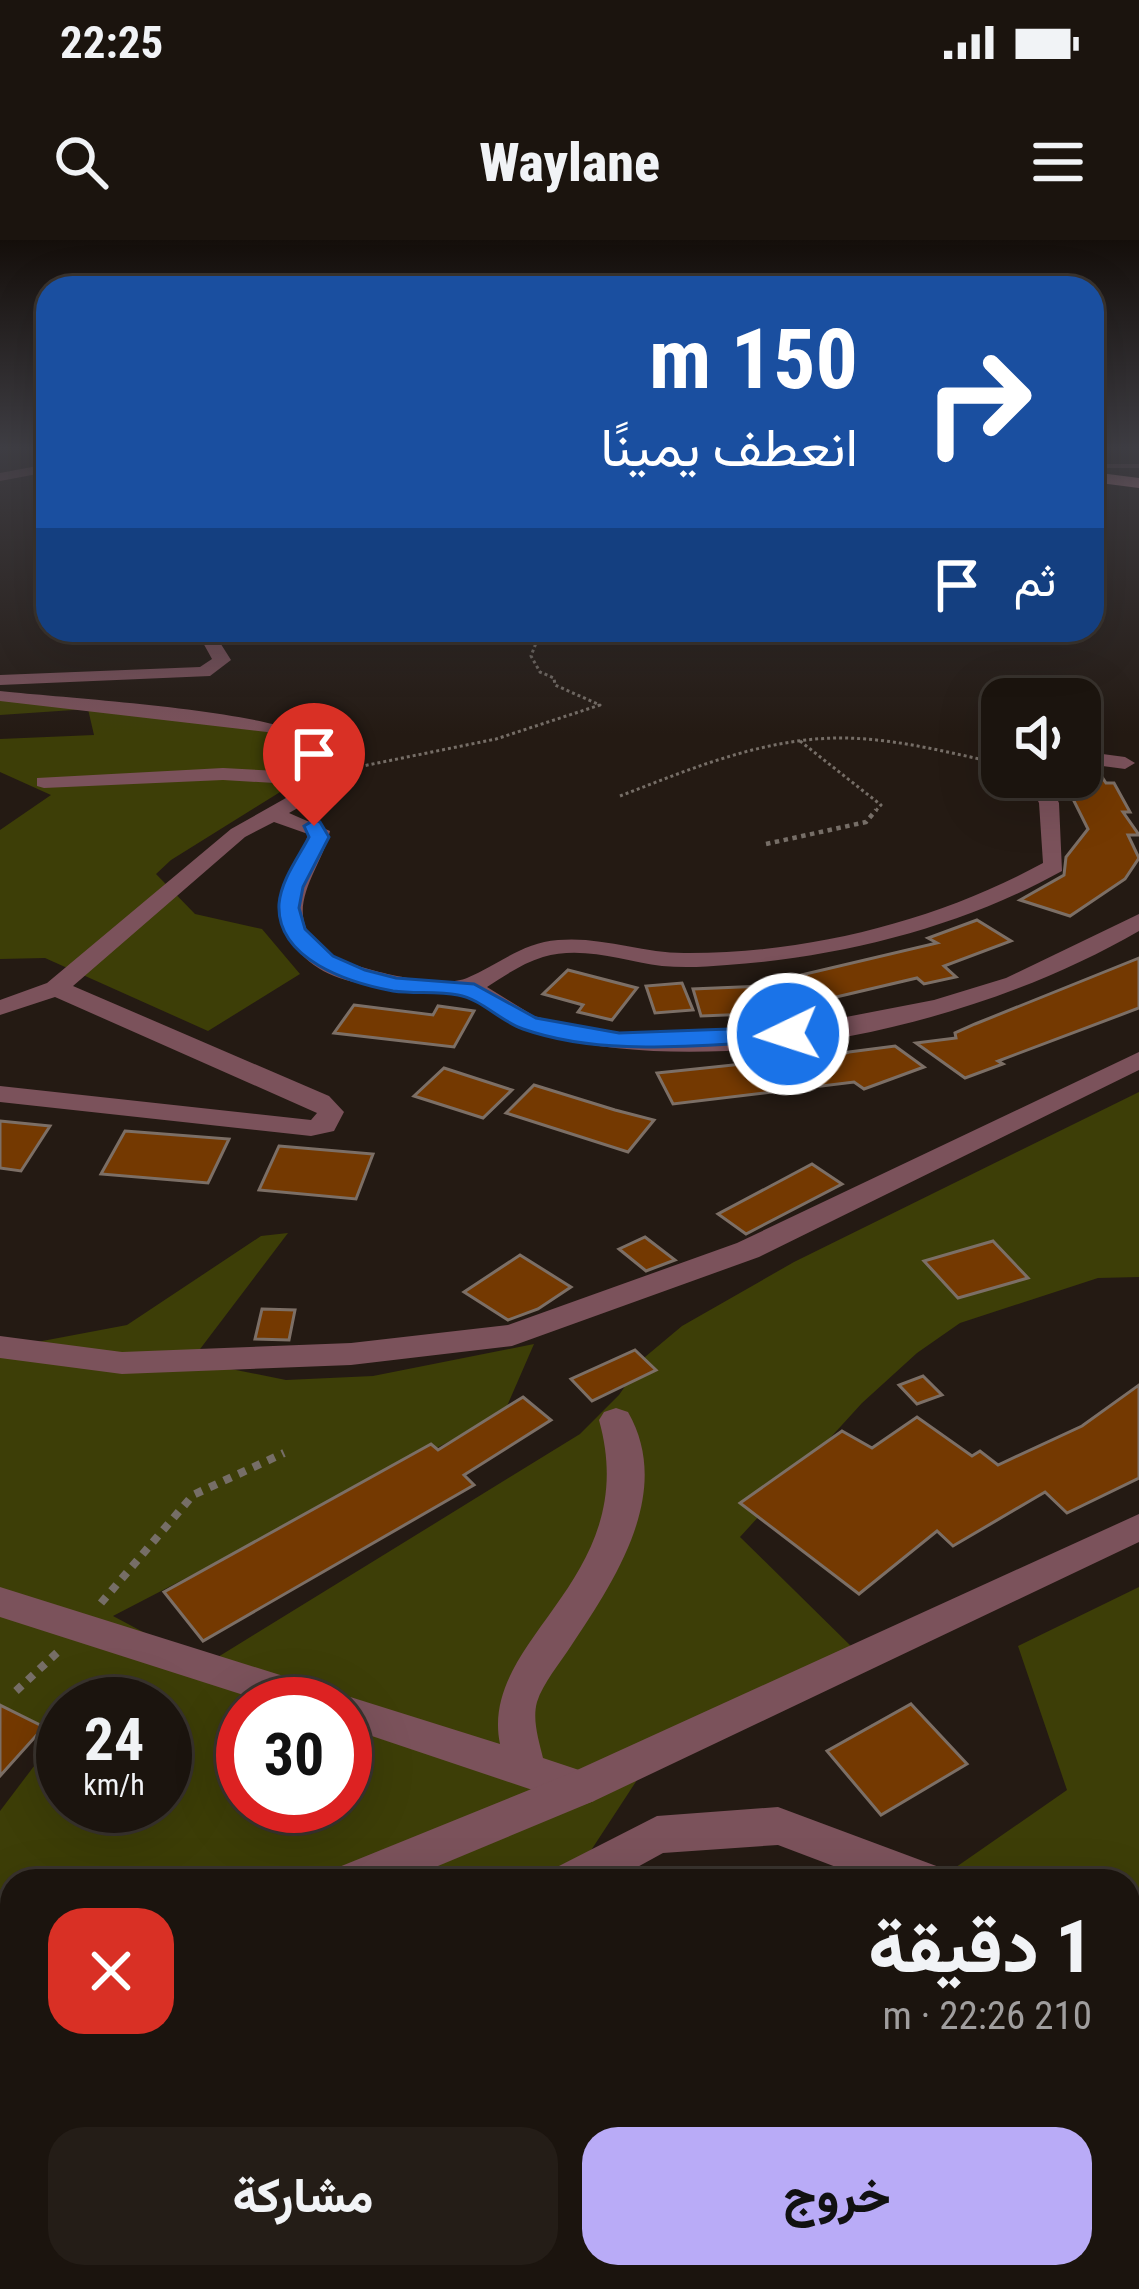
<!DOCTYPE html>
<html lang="ar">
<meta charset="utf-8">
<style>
:root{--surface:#1b140e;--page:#241d17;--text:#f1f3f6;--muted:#a09e9e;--line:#39332e;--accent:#b9abf7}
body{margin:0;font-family:"Roboto Condensed",Vazirmatn,sans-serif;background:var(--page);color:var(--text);direction:rtl;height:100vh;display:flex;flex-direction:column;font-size:45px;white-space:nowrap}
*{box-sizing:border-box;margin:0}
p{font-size:39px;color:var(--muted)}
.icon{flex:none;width:66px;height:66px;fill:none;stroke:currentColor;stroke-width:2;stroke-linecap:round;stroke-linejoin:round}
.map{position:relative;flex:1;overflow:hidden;direction:ltr}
.drawer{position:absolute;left:0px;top:1629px;width:1140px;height:420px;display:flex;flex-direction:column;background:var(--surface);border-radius:36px 36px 0 0;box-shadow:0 12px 48px #0002,0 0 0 3px var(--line);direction:rtl}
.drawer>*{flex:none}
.top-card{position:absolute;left:36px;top:36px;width:1068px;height:366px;border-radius:36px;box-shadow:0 12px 48px #0002,0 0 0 3px var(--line);direction:rtl;background:#1a4fa0;color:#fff;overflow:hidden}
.buttons{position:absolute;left:981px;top:438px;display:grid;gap:24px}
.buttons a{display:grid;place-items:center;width:120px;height:120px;border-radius:24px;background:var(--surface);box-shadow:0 12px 48px #0002,0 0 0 3px var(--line);font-size:60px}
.speed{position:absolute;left:36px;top:1437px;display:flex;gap:24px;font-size:60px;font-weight:700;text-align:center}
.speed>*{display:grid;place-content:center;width:156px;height:156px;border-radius:50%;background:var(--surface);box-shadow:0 12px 48px #0002,0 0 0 3px var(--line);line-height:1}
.speed small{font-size:30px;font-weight:400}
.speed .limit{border:18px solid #d22;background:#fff;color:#111}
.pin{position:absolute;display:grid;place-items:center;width:102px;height:102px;color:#fff;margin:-123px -51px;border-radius:50% 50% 50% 0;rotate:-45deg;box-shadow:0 0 12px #0007}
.pin .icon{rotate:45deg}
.me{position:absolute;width:132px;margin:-66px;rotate:266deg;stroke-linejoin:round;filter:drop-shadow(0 0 9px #0008)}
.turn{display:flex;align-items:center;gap:42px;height:252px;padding:0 48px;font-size:54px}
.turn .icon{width:156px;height:156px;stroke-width:2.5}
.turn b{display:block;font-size:84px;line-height:102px}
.then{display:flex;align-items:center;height:114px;padding:0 48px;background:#0003;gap:24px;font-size:45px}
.round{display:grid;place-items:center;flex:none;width:126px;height:126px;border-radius:36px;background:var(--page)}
.summary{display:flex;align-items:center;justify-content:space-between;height:204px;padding:0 48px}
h1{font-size:72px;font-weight:800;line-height:90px}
.cta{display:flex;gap:24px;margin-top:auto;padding:24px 48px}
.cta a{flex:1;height:138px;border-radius:36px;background:var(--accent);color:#111;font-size:48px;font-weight:800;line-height:138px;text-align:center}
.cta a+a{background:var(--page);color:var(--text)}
.status{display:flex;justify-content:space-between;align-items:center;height:84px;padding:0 60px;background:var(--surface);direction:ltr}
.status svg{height:33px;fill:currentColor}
header{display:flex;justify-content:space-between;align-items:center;height:156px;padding:0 48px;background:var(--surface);font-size:54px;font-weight:800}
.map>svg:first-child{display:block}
</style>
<div class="status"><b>22:25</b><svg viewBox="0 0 49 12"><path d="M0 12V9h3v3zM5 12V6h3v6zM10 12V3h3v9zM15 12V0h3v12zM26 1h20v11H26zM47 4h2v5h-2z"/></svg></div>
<header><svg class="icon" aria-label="menu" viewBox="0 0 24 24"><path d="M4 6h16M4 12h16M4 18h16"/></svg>Waylane<svg class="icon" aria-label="search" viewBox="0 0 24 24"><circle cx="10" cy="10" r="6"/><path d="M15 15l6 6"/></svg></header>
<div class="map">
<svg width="1139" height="2049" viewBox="0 0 1139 2049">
<rect width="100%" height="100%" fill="#241a13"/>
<g fill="#3d3e07" fill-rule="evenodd">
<path d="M0,452L259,486L312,507L302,535L285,549L171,620L156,634L195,674L262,689L300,734L208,791L45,718L0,719V590L51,555L0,532V499L94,495L88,469L0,475Z"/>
<path d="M1139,852V1037L1098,1038L960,1083L917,1113L862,1163L740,1297L857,1412L637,1540L571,1641H12V2037H312L304,2049H0V1571L53,1501L31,1499L0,1481V1109L127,1085L261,996L288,993L191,1121L286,1140L373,1136L534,1104L504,1173L113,1376L205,1425L580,1194L619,1155L645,1117L682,1086L794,1022ZM63,1464H165V1566H63ZM243,1464H345V1566H243Z"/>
<path d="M1139,1347V2049H1123L1118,2037H1128V1641H936L1067,1550L1018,1406Z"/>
</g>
<g fill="#743901" stroke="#7c6f66" stroke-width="3">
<path d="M1062,537H1102L1106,543H1114L1130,572H1123L1139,595H1128L1139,618L1125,639L1070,676L1020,660L1064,635L1066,617L1088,589Z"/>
<path d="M977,680L1011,701L944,726L956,737L924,744L917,738L815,762L781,764L769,738L797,736L937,703L928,698Z"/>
<path d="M1139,718V768L998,821L1003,824L965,838L916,803L956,798L955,793L975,784Z"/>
<path d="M568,730L637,748L612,780L578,772L583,765L543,754Z"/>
<path d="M682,743L693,770L655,773L646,746Z"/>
<path d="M765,746L777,773L701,776L693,749Z"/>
<path d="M354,765L433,775L438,766L474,771L454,807L334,793Z"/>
<path d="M895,806L924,827L864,849L854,842L673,864L657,833L809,817L813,824L849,812Z"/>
<path d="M444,828L512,850L483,878L414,856Z"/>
<path d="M534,845L615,870L654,880L628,912L506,873Z"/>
<path d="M0,881L50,886L21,931L0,928Z"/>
<path d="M125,891L229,899L208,943L101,934Z"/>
<path d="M279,906L373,914L356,959L259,950Z"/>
<path d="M812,924L842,944L746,994L718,974Z"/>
<path d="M645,997L675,1020L646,1031L619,1009Z"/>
<path d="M993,1001L1028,1038L958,1058L924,1021Z"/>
<path d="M520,1015L571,1047L538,1069L508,1080L464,1052Z"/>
<path d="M262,1069L295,1070L289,1100L255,1099Z"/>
<path d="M635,1110L656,1130L592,1161L571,1139Z"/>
<path d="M923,1136L942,1155L917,1164L899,1145Z"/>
<path d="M1139,1145V1238L1067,1273L1045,1252L953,1306L937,1291L859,1354L740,1263L842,1191L872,1208L917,1177L972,1216L980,1211L998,1225L1082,1186Z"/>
<path d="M523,1157L551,1180L464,1235L474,1245L203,1401L164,1352L431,1204L438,1210Z"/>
<path d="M911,1464L967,1524L881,1575L827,1511Z"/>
<path d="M0,1465L44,1487L0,1536Z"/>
</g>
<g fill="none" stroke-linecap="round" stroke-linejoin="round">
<g stroke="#766e67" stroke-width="3" stroke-dasharray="3 3" stroke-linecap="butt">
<path d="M800,501L881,565L874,573"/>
<path d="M348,529L496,499L600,465L555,445L554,438L540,432L531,416L541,390"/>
<path d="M620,556C693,528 766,497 845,498C898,499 951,513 1002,524"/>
</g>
<path stroke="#766e67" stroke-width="4.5" stroke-dasharray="4.5 4.5" stroke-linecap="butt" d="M766,604L866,582L876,570"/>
<g stroke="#766e67" stroke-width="8" stroke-dasharray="8 8" stroke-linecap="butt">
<path d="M101,1363L193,1255L284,1213"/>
<path d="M16,1451L61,1409"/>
</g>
<rect fill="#7b525b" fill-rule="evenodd" x="1092" y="224" width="47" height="4"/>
<g fill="#7b525b" fill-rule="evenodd">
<path d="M48,224V232L0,241V233Z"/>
<path d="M196,390H212L231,420L210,436L0,445V435L200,427L212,419Z"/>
<path d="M0,451C62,458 277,470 318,501C332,511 335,525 338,540L331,549L289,573L330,591C321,631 280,670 320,707C341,728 442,750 467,738C499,724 522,703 558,700C601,696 642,713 684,713C806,714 937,681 1043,623L1039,563L1026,537H1046L1059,563L1062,631C961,687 842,717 727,725C705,727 683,728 662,726C624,721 582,705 543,717C523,723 504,736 487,747L534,776L569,785L634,794L784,789L934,760L1006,738L1139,674V691C977,785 736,840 550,797C517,789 498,766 469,757C409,739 334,762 292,703C283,690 277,677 280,661C283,637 302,618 308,594L274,582L245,597L73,746L329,856L344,872L334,891L311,896L0,862V846L311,880L317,873L55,757L0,775V760L47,743L231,589L309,545L223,540L44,548L37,546V538L223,528L316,533L312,515L267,492L0,461Z"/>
<path d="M1080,511L1125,517L1135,523L1125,529L1080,523Z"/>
<path d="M1139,812V830L759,1017L512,1106L351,1125L122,1134L0,1118V1096L122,1112L351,1103L508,1085L737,1003Z"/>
<path d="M616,1168L628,1172C674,1252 615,1340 571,1406C560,1423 543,1443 537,1462C532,1480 539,1501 543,1518L594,1535L600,1548L594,1561L580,1566L345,1487V1464H272L0,1377V1347L500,1504C478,1397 644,1341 599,1180L604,1172Z"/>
<path d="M778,1567L939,1627L945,1641H873L778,1605L663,1613L612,1641H551L557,1627L657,1576Z"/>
<path d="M1128,1861L1139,1862V1910L1128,1909Z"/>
<path d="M257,2037H307L304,2049H252Z"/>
</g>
<g fill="#7b525b" fill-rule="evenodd">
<path d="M1139,1274V1302L594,1561L402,1641H333L339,1627L566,1535Z"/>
<path d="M12,1738V1782L0,1786V1742Z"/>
</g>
<path fill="#f7a3b6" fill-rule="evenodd" d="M1092,232L1139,238V248L1092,242Z"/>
</g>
<linearGradient id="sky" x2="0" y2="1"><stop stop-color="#140e0a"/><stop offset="0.42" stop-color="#3f3e44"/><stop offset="1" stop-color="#3f3e44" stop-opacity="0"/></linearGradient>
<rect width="1139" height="494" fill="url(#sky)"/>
<path fill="#1a73e8" stroke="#114b97" stroke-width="3" d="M314,580L320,582L329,597L303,647L299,668L305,689L333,716L365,730L396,738L474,744L536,778L619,793L788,787L799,794L788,801C701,804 606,818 523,789C500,781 481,759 458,755C437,751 414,754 393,751C350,743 276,720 279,664C281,640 298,618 309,597L304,586Z"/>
</svg>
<div class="buttons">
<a><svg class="icon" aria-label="sound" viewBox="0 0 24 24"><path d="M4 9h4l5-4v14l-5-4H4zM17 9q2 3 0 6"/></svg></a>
</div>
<div class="speed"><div>24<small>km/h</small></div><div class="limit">30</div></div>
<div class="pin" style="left:314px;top:586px;background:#d93025"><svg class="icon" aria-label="arrive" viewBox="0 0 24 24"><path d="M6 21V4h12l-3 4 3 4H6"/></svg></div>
<svg class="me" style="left:788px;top:794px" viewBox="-20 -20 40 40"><circle r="17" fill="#1a73e8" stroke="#fff" stroke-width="3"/><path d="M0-11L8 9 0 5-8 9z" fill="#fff"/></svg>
<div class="top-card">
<div class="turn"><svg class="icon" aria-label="right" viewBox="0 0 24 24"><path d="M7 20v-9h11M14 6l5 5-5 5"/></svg><div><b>150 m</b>انعطف يمينًا</div></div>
<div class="then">ثم<svg class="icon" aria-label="arrive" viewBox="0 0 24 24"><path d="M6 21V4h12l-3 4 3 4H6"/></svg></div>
</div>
<section class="drawer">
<div class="summary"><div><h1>1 دقيقة</h1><p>210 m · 22:26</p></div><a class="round" style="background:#d93025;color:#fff"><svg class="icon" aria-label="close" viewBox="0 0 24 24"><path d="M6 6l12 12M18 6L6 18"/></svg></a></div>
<div class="cta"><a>خروج</a><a>مشاركة</a></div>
</section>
</div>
